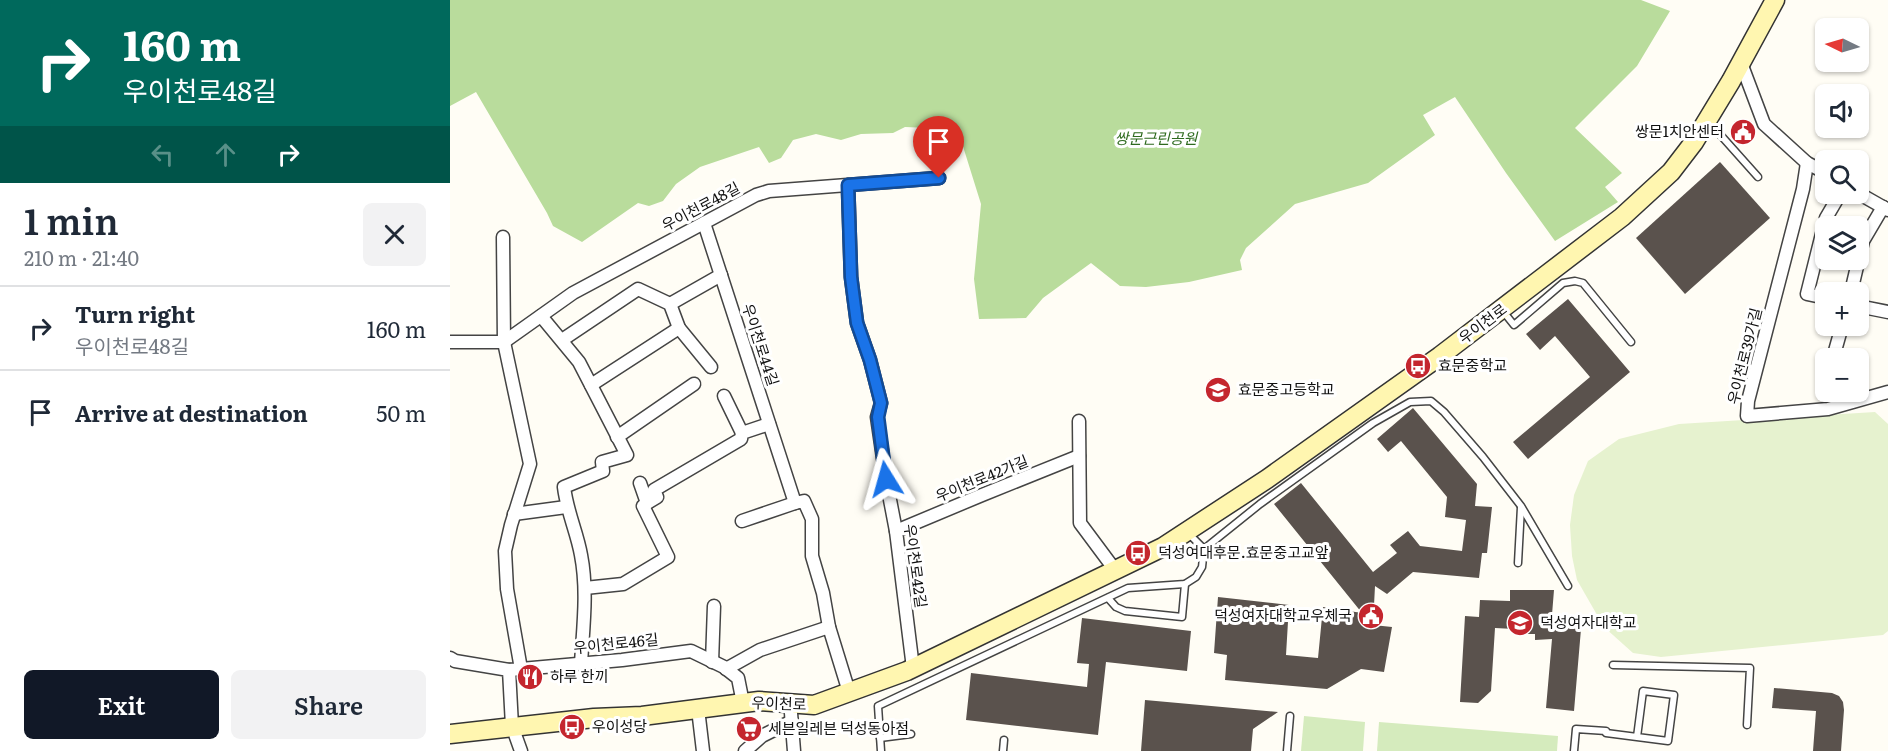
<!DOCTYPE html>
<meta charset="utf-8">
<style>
:root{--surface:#fff;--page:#f2f2f3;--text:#1f2937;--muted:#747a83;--line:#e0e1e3;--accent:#111827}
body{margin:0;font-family:Literata,"Noto Sans KR",serif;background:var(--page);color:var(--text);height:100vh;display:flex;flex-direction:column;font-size:22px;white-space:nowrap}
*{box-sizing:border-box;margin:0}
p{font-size:20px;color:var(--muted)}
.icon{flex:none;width:33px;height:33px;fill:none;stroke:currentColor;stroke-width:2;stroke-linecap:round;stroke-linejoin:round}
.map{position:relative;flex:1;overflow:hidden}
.panel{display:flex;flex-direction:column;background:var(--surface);width:450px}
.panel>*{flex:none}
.guide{background:#00695c;color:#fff;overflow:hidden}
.needle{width:39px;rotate:275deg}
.tools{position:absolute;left:1365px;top:18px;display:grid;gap:12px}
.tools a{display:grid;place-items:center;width:54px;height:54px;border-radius:9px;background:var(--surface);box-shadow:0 2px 4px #0004;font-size:30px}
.pin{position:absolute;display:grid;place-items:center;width:51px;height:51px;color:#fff;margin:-62px -26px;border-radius:50% 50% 50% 0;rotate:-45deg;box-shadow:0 0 6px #0007}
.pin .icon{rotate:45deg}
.me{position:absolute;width:66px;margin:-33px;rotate:352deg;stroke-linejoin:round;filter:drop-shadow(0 0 4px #0008)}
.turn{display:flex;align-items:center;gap:21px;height:126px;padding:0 24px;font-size:27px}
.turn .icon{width:78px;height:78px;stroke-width:2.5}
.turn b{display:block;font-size:42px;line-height:51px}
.lanes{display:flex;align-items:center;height:57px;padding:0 24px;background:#0003;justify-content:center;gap:30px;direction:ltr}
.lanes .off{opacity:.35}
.round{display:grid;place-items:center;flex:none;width:63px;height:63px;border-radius:9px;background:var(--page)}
.summary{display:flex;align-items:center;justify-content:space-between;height:102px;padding:0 24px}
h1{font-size:36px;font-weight:600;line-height:45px}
.button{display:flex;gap:12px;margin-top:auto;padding:12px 24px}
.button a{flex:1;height:69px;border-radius:9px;background:var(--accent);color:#fff;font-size:24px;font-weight:600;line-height:69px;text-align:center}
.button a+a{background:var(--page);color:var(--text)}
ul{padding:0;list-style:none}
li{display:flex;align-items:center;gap:18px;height:84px;padding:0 24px;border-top:2px solid var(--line)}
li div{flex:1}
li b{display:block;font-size:22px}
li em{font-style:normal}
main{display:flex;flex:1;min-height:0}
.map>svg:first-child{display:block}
</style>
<main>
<section class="panel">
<div class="guide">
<div class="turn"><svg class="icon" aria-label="right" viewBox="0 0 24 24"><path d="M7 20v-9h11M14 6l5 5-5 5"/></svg><div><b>160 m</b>우이천로48길</div></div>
<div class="lanes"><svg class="icon off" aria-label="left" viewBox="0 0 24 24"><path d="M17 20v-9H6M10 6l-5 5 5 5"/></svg><svg class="icon off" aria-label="ahead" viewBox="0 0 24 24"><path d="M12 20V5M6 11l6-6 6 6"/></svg><svg class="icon" aria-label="right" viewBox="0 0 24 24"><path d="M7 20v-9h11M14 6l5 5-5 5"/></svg></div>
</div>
<div class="summary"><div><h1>1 min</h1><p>210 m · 21:40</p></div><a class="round"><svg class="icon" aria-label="close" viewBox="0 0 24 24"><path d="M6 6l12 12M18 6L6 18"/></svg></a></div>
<ul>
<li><svg class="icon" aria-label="right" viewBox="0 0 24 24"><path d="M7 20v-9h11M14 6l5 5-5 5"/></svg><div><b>Turn right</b><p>우이천로48길</p></div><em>160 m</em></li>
<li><svg class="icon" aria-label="arrive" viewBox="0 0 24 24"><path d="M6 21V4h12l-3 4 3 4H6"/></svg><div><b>Arrive at destination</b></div><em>50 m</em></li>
</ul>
<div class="button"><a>Exit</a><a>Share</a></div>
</section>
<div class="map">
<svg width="1438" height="751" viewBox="0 0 1438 751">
<rect width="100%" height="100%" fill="#fffdf5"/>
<g fill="#d5ebbd">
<path d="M854,716L915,722L913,751H851Z"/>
<path d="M929,722L1108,736L1107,751H927Z"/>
</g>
<path fill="#b9dc9c" d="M0,0H1191L1220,11L1187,66L1125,128L1172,173L1155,187L1168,202L1105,241L1056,173L1005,97L973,115L985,135L918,183L845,204L796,248L790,260L792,270L739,282L696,287L670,286L641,263L593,298L576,318L529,319L524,279L531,204L506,124L478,128L455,127L443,133L411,134L391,140L366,134L343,140L331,158L319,163L309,147L250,167L226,184L213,201L199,206L188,203L132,242L103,226L97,213L26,92L0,106Z"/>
<path fill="#e6f2cf" d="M1425,412L1438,424V631L1433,635L1211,657L1183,653L1154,627L1127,580L1122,556L1120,525L1124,495L1138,461L1169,439L1229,424Z"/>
<g fill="#5a524d">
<path d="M1270,162L1320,218L1235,294L1186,238Z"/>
<path d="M1118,299L1180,372L1078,459L1063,442L1140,377L1105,336L1090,350L1076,334Z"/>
<path d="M963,408L1027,484L1025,506L1042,507L1037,553H1032L1029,578L963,572L937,594L925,586L923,625L942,627L934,672L911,669L877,689L775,680L777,655L764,653L768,597L839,605L836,655L868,658L873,607L912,613L824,504L851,483L923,572L947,553L940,545L958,531L970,546L1012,551L1016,520L995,517L997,497L951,441L938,452L927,439Z"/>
<path d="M1060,590H1104L1101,627L1131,629L1124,711L1096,708L1102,639L1085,640V634H1064V629L1045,628L1041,691L1028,703L1010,702L1015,616L1029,617L1030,600L1060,601Z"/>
<path d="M632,618L741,631L737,671L656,662L648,735L516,720L521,673L637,687L639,664L627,663Z"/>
<path d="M1324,688L1382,693L1389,696L1393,702L1394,710L1391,751H1363L1366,711L1322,708Z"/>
<path d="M695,700L828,712L803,729L801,751H691Z"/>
</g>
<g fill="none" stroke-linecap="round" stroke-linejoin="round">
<g stroke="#444" stroke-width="9">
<g id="lane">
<path d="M1258,121L1308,177"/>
<path d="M1052,310L1064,325L1113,283L1125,281L1133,283L1181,342"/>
<path d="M739,534L754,549L810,504L923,423L960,402L981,401L994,412L1033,457L1071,506L1118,586"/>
<path d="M1068,563L1071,507"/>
<path d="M658,598L666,607L675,611L732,617L735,584"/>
<path d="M1163,665L1300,668L1297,725"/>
<path d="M1156,733L1218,741L1224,695L1193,691L1187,737"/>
<path d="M430,738L461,734"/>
<path d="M431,751L428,706L678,588L735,584L746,577L752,567L754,549"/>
<path d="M553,751L554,740"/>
<path d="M837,751L840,716"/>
<path d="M1124,751L1126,729L1156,731"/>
</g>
</g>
<g stroke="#444" stroke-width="15">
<g id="street">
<path d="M1291,63L1314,124L1357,163L1376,173"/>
<path d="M1357,163L1353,189L1298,401L1297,416L1378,409L1438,392"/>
<path d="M398,185L401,277L407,323L420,360L431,403L427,417L436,479L446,531L463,668"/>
<path d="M1408,193L1438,210"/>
<path d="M254,223L345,503L354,501L362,519V556L373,593L379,627L399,692"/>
<path d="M53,237L54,342L80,464L61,525L55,551L57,589L71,669L59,670"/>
<path d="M1401,292L1413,241L1433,207"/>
<path d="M1376,298L1357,294L1376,218L1390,194"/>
<path d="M220,304L271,275"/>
<path d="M1408,306L1438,312"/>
<path d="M91,316L129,362L177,455L152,462L153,471L114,487C117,512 127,532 131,555C138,591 133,628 131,664"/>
<path d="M112,340L188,289L220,304L229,328L261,367"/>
<path d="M0,342H54L123,293L306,195L319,191L489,178"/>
<path d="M1383,358L1392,326"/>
<path d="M141,385L229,328"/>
<path d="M274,396L292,433"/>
<path d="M629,421L630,523L665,570"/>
<path d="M167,437L244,384"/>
<path d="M197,503L207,497L204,490L291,439L292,433L319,424"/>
<path d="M64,514L116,507"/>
<path d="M292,521L345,503"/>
<path d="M446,531L532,495L629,456"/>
<path d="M135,588L173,584L218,557L193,506L197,503L190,483"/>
<path d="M0,658L5,661L59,670L62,726L71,751"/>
<path d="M262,662L264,606"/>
<path d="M71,669L172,660L241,651L274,667L288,678L293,703"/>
<path d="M276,669L310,650L379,627"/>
<path d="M248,709L253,751"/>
<path d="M341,713L344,751"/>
<path d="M295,751L312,736L342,721"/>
</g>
</g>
<g stroke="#333" stroke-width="21">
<path id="secondary" d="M0,734L144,718L192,716L309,701L364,705L457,671L713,547L817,479L990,356L1172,217L1221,172L1244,142L1281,81L1325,0"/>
</g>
<use href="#lane" stroke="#fff" stroke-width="6"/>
<use href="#street" stroke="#fff" stroke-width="12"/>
<use href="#secondary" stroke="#fff6b0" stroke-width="18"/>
</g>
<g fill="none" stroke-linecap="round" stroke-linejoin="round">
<g stroke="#114b97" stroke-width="15">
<path id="route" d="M436,479L428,417L431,403L420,360L407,323L401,277L398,185L489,178"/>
</g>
<use href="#route" stroke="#1a73e8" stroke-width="10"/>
</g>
<defs>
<g id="civic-disc" transform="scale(1.35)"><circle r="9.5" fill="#c4262e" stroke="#fff"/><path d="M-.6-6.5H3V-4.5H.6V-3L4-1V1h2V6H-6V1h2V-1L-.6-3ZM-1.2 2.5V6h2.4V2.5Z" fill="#fff"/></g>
<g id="bus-disc" transform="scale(1.35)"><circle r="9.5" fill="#c4262e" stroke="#fff"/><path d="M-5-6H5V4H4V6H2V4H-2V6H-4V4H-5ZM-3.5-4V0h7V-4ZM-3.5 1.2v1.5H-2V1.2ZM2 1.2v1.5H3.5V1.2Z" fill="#fff"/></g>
<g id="school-disc" transform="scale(1.35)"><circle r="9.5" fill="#c4262e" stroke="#fff"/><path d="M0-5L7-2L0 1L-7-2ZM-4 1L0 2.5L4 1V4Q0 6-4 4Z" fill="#fff"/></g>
<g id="university-disc" transform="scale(1.35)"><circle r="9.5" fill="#c4262e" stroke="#fff"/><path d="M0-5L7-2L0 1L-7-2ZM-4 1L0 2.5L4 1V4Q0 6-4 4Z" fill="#fff"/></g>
<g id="restaurant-disc" transform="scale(1.35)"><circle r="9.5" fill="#c4262e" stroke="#fff"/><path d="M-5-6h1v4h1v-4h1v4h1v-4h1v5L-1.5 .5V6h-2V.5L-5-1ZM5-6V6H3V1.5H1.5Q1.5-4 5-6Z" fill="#fff"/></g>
<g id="supermarket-disc" transform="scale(1.35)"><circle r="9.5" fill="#c4262e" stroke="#fff"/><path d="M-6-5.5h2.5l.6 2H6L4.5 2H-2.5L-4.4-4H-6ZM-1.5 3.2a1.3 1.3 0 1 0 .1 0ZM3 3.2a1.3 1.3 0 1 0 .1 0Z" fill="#fff"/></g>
</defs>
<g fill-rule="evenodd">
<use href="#civic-disc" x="1293" y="132"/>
<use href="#bus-disc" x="968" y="366"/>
<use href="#school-disc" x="768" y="390"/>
<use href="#bus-disc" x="688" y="553"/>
<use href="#civic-disc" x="921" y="616"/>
<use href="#university-disc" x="1070" y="623"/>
<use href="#restaurant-disc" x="80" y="677"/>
<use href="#bus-disc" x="122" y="727"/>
<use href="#supermarket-disc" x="299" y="729"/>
</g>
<g text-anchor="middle" stroke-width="6" stroke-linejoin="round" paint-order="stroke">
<g font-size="15" fill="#111" stroke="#fff" text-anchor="start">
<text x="1274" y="137" text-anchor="end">쌍문1치안센터</text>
<text x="988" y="371">효문중학교</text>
<text x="788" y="395">효문중고등학교</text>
<text x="708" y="558">덕성여대후문.효문중고교앞</text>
<text x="902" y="621" text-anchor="end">덕성여자대학교우체국</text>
<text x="1090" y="628">덕성여자대학교</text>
<text x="100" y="682">하루 한끼</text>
<text x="142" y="732">우이성당</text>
<text x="318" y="734">세븐일레븐 덕성동아점</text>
</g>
<g font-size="15" font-style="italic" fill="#2f6b1f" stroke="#fff">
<text x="706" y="144">쌍문근린공원</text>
</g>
<g font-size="15" fill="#111" stroke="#fff">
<text transform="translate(251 207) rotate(-28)" y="5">우이천로48길</text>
<text transform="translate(1033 324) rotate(-37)" y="5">우이천로</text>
<text transform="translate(310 345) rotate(72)" y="5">우이천로44길</text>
<text transform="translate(1295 356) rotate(-76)" y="5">우이천로39가길</text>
<text transform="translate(532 479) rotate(-22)" y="5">우이천로42가길</text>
<text transform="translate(465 566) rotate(82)" y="5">우이천로42길</text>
<text transform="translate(166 644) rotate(-6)" y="5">우이천로46길</text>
<text transform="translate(329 704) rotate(2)" y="5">우이천로</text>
</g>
</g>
</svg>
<div class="tools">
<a><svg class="needle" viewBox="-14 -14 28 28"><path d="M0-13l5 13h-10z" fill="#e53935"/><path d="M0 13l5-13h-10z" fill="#747a83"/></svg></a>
<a><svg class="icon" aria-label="sound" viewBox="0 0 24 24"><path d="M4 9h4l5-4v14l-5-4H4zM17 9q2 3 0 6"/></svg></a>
<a><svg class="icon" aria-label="search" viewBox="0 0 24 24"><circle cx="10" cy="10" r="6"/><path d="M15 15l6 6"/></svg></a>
<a><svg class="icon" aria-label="layers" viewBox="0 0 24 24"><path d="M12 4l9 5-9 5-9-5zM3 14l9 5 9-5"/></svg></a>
<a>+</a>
<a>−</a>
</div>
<div class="pin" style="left:489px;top:178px;background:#d93025"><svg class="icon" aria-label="arrive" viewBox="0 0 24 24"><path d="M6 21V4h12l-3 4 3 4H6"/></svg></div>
<svg class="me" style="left:436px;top:479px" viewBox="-20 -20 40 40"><path d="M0-17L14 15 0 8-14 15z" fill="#1a73e8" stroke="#fff" stroke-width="4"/></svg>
</div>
</main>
